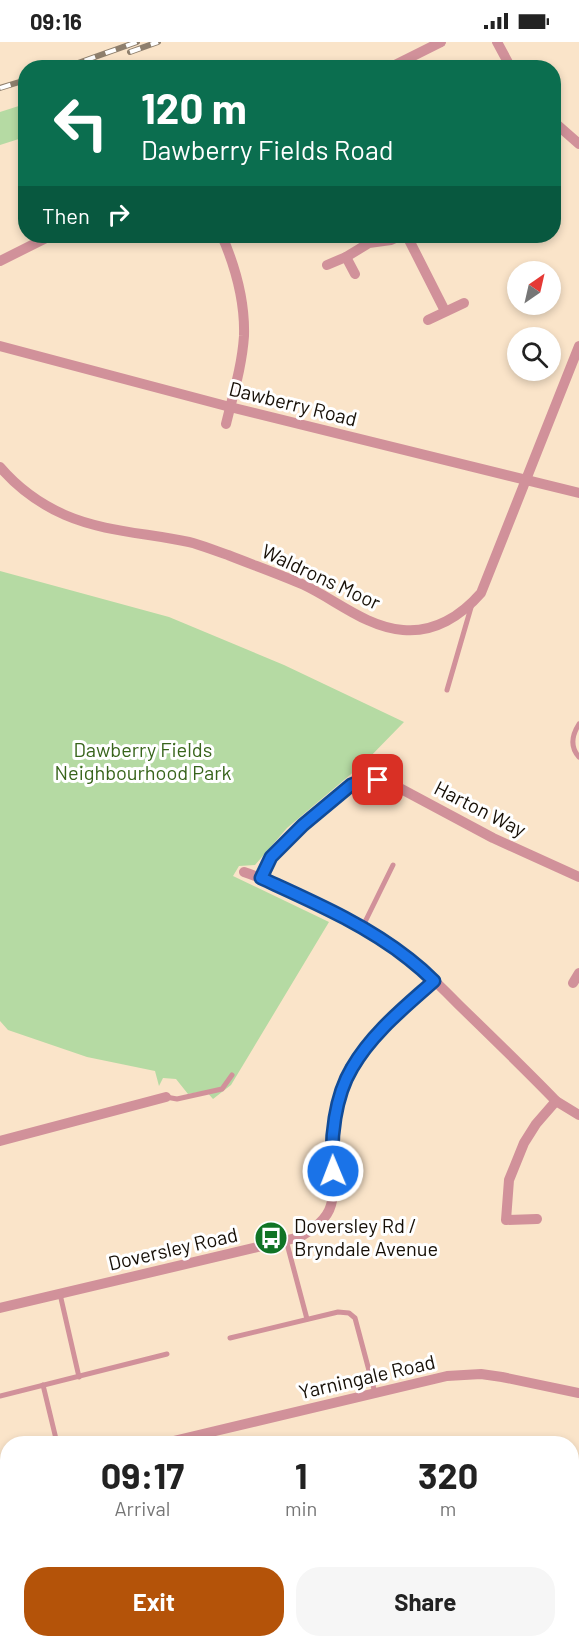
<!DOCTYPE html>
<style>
:root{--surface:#fff;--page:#f6f6f6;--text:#222;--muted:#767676;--accent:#b45309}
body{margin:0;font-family:Barlow,sans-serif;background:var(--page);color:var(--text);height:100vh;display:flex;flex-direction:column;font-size:22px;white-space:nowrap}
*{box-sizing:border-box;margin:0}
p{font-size:20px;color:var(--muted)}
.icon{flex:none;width:33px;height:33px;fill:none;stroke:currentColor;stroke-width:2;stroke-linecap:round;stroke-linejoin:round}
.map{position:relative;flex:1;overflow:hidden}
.sheet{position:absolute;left:0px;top:1394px;width:579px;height:212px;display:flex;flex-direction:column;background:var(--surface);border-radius:24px 24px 0 0;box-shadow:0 3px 9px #0003}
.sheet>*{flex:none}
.top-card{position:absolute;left:18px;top:18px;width:543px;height:183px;border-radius:24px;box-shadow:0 3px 9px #0003;background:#0b6e4f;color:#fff;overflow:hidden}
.needle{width:39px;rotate:34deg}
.buttons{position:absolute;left:507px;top:219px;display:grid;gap:12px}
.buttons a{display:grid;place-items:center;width:54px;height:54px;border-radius:50%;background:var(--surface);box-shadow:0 3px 9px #0003;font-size:30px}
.pin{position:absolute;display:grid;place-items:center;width:51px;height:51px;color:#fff;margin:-26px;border-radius:12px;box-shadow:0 3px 9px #0006}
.me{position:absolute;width:66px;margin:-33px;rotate:359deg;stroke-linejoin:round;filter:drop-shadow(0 0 4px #0008)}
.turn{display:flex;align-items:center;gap:21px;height:126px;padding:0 24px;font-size:27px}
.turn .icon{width:78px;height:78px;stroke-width:2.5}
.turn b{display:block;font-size:42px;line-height:51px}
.then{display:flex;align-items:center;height:57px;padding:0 24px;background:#0003;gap:12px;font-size:22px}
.eta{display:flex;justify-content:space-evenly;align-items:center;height:102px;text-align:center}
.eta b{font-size:36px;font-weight:700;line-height:42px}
.primary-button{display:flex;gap:12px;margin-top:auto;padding:12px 24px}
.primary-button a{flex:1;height:69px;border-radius:24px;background:var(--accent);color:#fff;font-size:24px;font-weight:700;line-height:69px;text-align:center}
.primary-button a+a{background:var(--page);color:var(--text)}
.status{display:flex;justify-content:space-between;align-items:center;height:42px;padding:0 30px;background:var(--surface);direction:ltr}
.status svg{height:16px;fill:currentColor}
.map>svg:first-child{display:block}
</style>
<div class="status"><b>09:16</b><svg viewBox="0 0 49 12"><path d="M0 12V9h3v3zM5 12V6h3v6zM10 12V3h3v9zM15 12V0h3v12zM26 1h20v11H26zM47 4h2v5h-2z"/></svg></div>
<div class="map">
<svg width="579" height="1604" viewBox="0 0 579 1604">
<rect width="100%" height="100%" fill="#fae4c9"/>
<g fill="#b5daa3">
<path d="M25,62V95L0,103V70Z"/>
<path d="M0,529L169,575L284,623L404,680L363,722L287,786L255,823L239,824L233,834L329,880L231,1043L213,1057L206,1049L188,1052L176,1037L163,1036L159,1044L155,1029L87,1015L8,988L0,979Z"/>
</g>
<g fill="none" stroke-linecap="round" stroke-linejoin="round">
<g stroke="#d1919a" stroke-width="5">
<path d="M447,648L472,562"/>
<path d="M579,682C572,693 570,705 579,715"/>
<path d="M362,886L393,823"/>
<path d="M166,1055L177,1057L222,1047L232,1033"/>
<path d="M286,1198L307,1277"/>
<path d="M60,1252L79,1335"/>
<path d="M230,1296L338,1270L349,1271L355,1276L375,1351"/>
<path d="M43,1343L57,1401"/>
<path d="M0,1354L167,1312"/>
</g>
<g stroke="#d1919a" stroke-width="10">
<path d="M497,0L511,26"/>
<path d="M389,26L441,0"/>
<path d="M554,80L579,102"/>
<path d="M222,194C235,224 245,261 244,294C242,324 233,353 226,382"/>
<path d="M407,194L445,269"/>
<path d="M346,215L355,232"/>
<path d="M0,219L50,194"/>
<path d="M327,223L346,215L369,201L391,198L400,194"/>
<path d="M428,278L464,261"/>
<path d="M0,304L230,365L579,451"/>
<path d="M0,425C18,446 40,462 65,473C104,490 148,491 189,500C202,503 215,509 228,513C253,523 279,532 304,543C336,558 366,585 403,588C434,591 461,574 481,551L579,304"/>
<path d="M244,830C299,849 360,881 407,915C427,930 444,948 461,965C493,996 525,1027 556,1059L579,1073"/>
<path d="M261,836C264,829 267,821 271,815C282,800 344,743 360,739C371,737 382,739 392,742L493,796L579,835"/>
<path d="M573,941L579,931"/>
<path d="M0,1099L166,1055"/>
<path d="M537,1177L506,1178L509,1138L524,1101L536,1082L556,1059"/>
<path d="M0,1266L300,1195C313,1187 327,1178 331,1163C336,1147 331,1129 332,1113C332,1085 338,1054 350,1028C365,997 408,963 434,939"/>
<path d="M165,1401L447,1334L481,1332L502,1335L579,1351"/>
<path d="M0,1440L8,1439"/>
<path d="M572,1516L579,1530"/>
<path d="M351,1598L352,1604"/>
<path d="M460,1598L463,1604"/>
<path d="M211,1604L213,1598"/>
</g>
<g stroke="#8e7f6d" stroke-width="6">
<g id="rail">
<path d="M130,10L158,0"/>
<path d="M64,26L137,0"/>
<path d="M0,46L26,38"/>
</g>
</g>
<use href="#rail" stroke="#fff" stroke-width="4" stroke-dasharray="11" stroke-linecap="butt"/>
</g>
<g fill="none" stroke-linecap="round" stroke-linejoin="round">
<g stroke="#114b97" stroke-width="15">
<path id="route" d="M333,1129C330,1097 335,1054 352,1026C372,991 405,965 434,939C426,931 418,924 409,917C365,882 311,859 261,836L271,815L303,783L351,743L361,739L378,738"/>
</g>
<use href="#route" stroke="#1a73e8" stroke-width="10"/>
</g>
<defs>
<g id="bus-disc" transform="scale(1.725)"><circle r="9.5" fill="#117425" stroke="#fff"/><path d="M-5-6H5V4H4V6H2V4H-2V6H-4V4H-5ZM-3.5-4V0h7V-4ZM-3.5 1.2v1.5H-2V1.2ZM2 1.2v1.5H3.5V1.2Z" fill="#fff"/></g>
</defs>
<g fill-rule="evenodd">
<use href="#bus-disc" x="271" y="1196"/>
</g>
<g text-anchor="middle" stroke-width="6" stroke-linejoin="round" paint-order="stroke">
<g font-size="20" fill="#160f06" stroke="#fff">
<text transform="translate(293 362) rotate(14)" y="7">Dawberry Road</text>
<text transform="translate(321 535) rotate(25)" y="7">Waldrons Moor</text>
<text transform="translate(480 767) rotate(27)" y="7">Harton Way</text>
<text transform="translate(173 1207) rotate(-13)" y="7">Doversley Road</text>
<text transform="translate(367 1335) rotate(-13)" y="7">Yarningale Road</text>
</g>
<g font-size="20" fill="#38641b" stroke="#fff">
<text x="143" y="715">Dawberry Fields<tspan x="143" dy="23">Neighbourhood Park</tspan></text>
</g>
<g font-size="20" fill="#160f06" stroke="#fff" text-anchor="start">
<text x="294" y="1191">Doversley Rd /<tspan x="294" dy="23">Bryndale Avenue</tspan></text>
</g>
</g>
</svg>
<div class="buttons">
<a><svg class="needle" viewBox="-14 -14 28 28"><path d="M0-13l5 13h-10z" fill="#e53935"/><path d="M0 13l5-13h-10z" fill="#767676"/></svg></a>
<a><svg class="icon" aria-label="search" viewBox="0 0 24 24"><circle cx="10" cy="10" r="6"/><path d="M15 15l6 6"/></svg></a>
</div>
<div class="pin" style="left:378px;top:738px;background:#d93025"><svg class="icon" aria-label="arrive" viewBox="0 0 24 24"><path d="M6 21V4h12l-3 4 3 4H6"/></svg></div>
<svg class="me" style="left:333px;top:1129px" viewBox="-20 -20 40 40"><circle r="17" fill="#1a73e8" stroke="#fff" stroke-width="3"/><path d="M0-11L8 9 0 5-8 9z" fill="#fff"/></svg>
<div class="top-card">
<div class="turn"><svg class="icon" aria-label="left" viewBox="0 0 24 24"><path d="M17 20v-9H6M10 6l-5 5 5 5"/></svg><div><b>120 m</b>Dawberry Fields Road</div></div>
<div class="then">Then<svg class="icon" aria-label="right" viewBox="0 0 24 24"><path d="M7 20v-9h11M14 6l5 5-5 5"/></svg></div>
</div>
<section class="sheet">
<div class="eta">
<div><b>09:17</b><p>Arrival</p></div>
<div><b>1</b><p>min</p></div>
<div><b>320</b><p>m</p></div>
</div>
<div class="primary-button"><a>Exit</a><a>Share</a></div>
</section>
</div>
